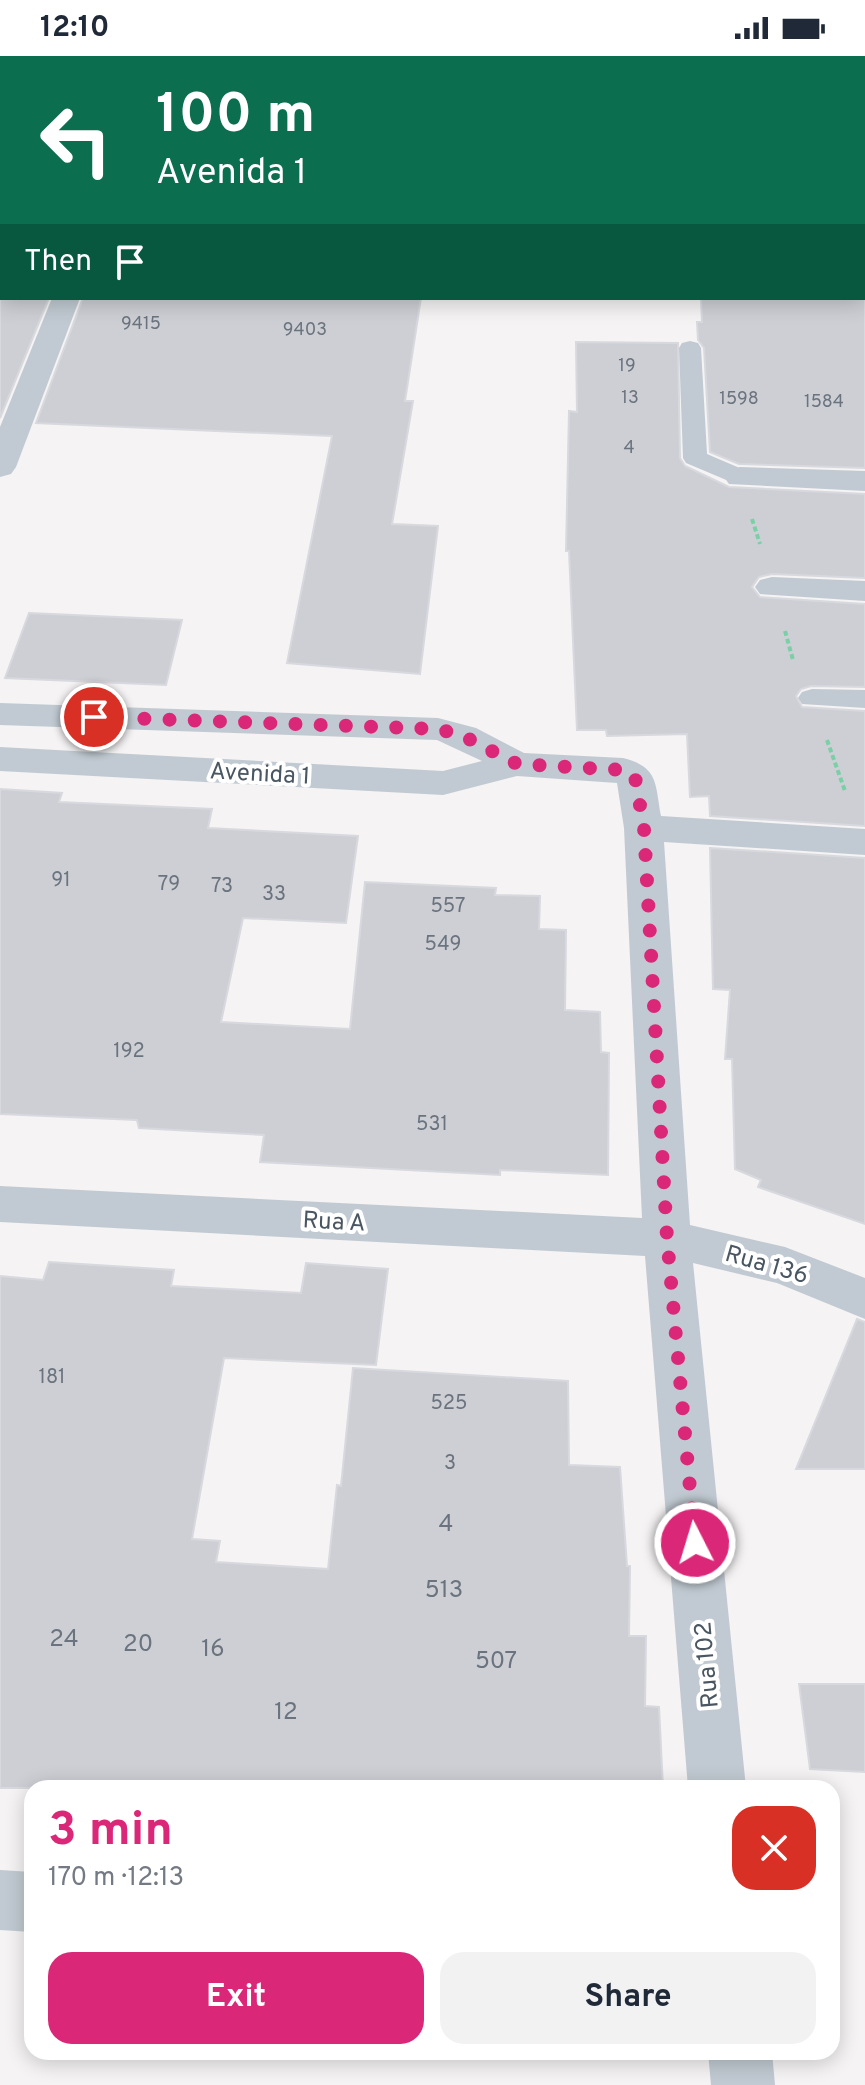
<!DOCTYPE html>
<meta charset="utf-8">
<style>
:root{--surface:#fff;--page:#f2f2f3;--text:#1f2937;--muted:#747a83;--accent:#db2777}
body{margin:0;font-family:Overpass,sans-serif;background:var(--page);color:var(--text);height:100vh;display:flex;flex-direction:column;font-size:30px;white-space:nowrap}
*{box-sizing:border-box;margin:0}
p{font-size:26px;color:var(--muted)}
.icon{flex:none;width:44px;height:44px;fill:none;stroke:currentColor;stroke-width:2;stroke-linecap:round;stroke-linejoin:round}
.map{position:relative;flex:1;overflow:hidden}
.panel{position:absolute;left:24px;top:1724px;width:816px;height:280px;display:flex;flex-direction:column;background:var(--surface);border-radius:24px;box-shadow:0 4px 20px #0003}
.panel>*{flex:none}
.top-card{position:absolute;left:0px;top:0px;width:866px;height:244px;box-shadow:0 4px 20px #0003;background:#0b6e4f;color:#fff;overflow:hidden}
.pin{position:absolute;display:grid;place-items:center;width:68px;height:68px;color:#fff;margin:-34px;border:4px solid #fff;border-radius:50%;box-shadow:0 2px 8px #0007}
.me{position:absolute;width:88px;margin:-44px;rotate:355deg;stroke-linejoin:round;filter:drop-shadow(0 0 6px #0008)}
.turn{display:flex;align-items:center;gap:28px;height:168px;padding:0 24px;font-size:36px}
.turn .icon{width:104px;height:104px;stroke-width:2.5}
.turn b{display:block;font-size:56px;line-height:68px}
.then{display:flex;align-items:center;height:76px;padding:0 24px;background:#0003;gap:16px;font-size:30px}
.round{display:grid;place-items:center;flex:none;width:84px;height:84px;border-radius:24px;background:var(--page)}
.summary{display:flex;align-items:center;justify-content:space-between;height:136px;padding:0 24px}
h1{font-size:48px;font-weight:700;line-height:60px;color:var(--accent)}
.cta{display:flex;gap:16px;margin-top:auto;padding:16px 24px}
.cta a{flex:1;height:92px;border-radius:24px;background:var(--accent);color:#fff;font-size:32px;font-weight:700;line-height:92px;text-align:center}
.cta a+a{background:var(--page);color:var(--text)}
.status{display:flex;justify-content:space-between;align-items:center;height:56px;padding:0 40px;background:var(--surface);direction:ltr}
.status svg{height:22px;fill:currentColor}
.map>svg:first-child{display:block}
</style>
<div class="status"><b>12:10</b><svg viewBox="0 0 49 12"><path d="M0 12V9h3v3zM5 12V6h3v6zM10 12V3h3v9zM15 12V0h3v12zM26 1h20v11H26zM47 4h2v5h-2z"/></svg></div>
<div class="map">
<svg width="865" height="2029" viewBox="0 0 865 2029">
<rect width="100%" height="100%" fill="#f5f3f3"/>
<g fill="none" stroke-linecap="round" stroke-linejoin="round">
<path stroke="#90daee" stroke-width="20" d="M66,2L67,0"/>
</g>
<g fill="#cdcfd5" stroke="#d7d9de" stroke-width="2">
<path d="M0,242H49L0,362Z"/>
<path d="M83,242H421L405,345H413L392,468L438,470L420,618L287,607L332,380L36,367Z"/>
<path d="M701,242H865V412L739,408L710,396L704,292L698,284L697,266H702Z"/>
<path d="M576,286L678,287L680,402L685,410L729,431L865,438V522L772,518L759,521L752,531L760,541L865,548V631L811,630L801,633L796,640L802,651L865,655V770L710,760L709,740L690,741L687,678L607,680L606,674H577L569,495H566L569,355L577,356Z"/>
<path d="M29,557L182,564L166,629L5,622Z"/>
<path d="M0,733L62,737L59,746L212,753L208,772L358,780L346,867L243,862L221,966L350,973L365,826L496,832L495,839L540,840L539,873L566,874L565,954L600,956L601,996L609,997L608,1119L500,1114V1119L260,1106L264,1079L139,1072L137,1064L0,1058Z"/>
<path d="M710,792L865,802V1168L758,1131L761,1124L735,1113L732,1003H725L730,934L713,933Z"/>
<path d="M49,1206L174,1214L171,1230L301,1237L306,1207L388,1213L376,1309L224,1302L192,1483L220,1485L216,1506L328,1513L337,1429L341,1430L353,1312L568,1325L569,1409L620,1411L627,1510H630L629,1580H646L645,1650L659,1651L663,1732H0V1220L43,1224Z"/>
<path d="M857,1263L865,1266V1413H796Z"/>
<path d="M799,1628H865V1716L810,1713Z"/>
</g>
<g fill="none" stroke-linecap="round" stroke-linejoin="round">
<g stroke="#7ad0a6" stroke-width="4" stroke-dasharray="5 3" stroke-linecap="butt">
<path d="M752,463L760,488"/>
<path d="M785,575L793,604"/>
<path d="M827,684L845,735"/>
</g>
<g fill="#c1cad2" fill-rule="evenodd">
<path d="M690,285L698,287L701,292L707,398L749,416L752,421L749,426H731L686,407L683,402L679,292L682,287Z"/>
<path d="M812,633L865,634V652L802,648L798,642L802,636Z"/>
</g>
<g fill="#c1cad2" fill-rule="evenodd">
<path d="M308,0H332L307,2Z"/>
<path d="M52,242H80L16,411L11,418L0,421V371Z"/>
<path d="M740,411L865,415V435L729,428L724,421L729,414Z"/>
<path d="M772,521L865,525V545L760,538L755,531L760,524Z"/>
<path d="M0,647L438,662L476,672L524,697L623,702C659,711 655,728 661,760L865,773V799L664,786L690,1169L785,1191L865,1222V1263L777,1227L693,1207L746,1732H688L645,1200L0,1166V1130L642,1162L624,772L617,727L517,720L443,739L0,715V691L443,715L482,705L437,684L0,669Z"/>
<path d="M0,1814L32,1816V1876L0,1874Z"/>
<path d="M708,1996H772L775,2029H711Z"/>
</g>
<g fill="#b3c2d1" fill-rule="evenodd">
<rect x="0" y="100" width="2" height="16"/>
<rect x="864" y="126" width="1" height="16"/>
<rect x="0" y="135" width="2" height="16"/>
<rect x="864" y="163" width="1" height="16"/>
</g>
</g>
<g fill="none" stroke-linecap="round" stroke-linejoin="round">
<path stroke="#db2777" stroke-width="14" stroke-dasharray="0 25.2" d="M94,661L438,673L463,680L517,708L623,714L635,721L644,772L667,1182L695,1487"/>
</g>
<g text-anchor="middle" stroke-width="8" stroke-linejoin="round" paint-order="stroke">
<g font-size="18" fill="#6b747e">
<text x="141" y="273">9415</text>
<text x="305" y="279">9403</text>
<text x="627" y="315">19</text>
<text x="630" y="347">13</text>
<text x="739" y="348">1598</text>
<text x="824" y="351">1584</text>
<text x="629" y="397">4</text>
</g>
<g font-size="20" fill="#6b747e">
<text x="61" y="830">91</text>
<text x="169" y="834">79</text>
<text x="222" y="836">73</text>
<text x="274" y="844">33</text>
<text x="448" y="856">557</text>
<text x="443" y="894">549</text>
<text x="129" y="1001">192</text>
<text x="432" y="1074">531</text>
<text x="52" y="1327">181</text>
<text x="449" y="1353">525</text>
<text x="450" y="1413">3</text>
</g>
<g font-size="24" fill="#4a5661" stroke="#fff">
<text transform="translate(260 717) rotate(3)" y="8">Avenida 1</text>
<text transform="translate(334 1165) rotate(3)" y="8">Rua A</text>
<text transform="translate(767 1208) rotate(16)" y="8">Rua 136</text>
<text transform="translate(706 1609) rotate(-95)" y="8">Rua 102</text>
</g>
<g font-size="24" fill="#6b747e">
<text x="446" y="1475">4</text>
<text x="444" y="1541">513</text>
<text x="64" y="1590">24</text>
<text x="138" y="1595">20</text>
<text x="213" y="1600">16</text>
<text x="496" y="1612">507</text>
<text x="286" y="1663">12</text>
</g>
</g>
</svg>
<div class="pin" style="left:94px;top:661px;background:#d93025"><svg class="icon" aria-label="arrive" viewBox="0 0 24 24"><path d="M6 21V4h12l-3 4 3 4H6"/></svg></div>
<svg class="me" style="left:695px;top:1487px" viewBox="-20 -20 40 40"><circle r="17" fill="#db2777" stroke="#fff" stroke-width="3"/><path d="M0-11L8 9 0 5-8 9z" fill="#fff"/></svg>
<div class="top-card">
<div class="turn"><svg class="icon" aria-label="left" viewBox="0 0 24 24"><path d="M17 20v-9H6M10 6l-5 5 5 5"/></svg><div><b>100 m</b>Avenida 1</div></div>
<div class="then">Then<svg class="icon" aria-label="arrive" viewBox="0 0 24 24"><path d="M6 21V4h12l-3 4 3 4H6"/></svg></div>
</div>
<section class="panel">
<div class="summary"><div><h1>3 min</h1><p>170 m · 12:13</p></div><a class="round" style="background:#d93025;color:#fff"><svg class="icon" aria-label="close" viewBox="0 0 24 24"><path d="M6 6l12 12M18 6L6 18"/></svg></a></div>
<div class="cta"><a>Exit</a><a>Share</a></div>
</section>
</div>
